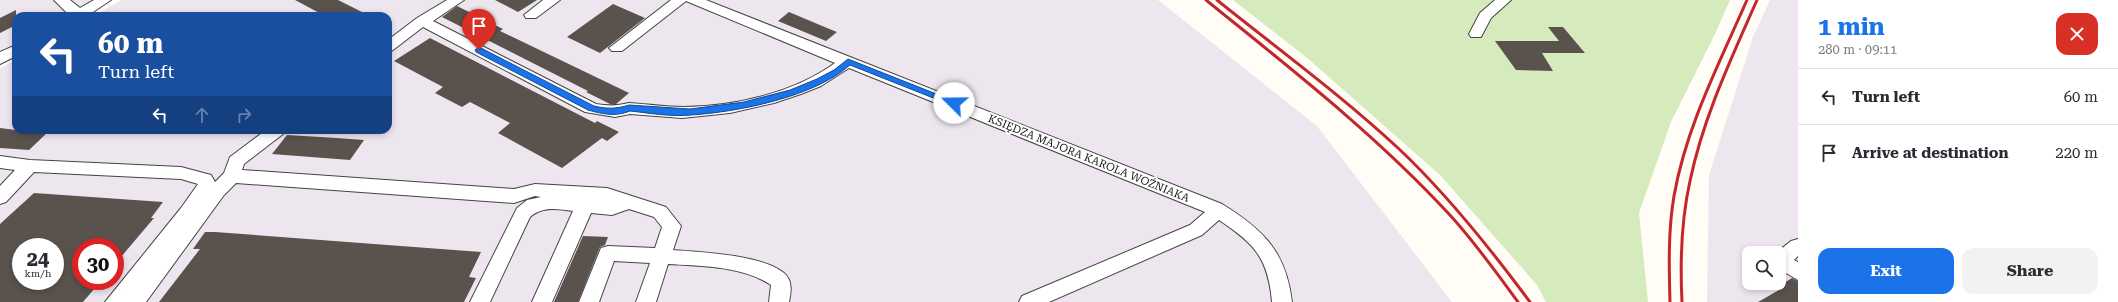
<!DOCTYPE html>
<meta charset="utf-8">
<style>
:root{--surface:#fff;--page:#f2f2f3;--text:#2b2b33;--muted:#7c7c81;--line:#e1e1e2;--accent:#1a73e8}
body{margin:0;font-family:"Roboto Serif",serif;background:var(--page);color:var(--text);height:100vh;display:flex;flex-direction:column;font-size:15px;white-space:nowrap}
*{box-sizing:border-box;margin:0}
p{font-size:13px;color:var(--muted)}
.icon{flex:none;width:22px;height:22px;fill:none;stroke:currentColor;stroke-width:2;stroke-linecap:round;stroke-linejoin:round}
.map{position:relative;flex:1;overflow:hidden}
.details{display:flex;flex-direction:column;background:var(--surface);width:320px}
.details>*{flex:none}
.guide{position:absolute;left:12px;top:12px;width:380px;height:122px;border-radius:12px;box-shadow:0 2px 6px #0003;background:#1a4fa0;color:#fff;overflow:hidden}
.controls{position:absolute;left:1742px;top:246px;display:grid;gap:8px}
.controls a{display:grid;place-items:center;width:44px;height:44px;border-radius:8px;background:var(--surface);box-shadow:0 2px 6px #0003;font-size:20px}
.speed{position:absolute;left:12px;top:238px;display:flex;gap:8px;font-size:20px;font-weight:700;text-align:center}
.speed>*{display:grid;place-content:center;width:52px;height:52px;border-radius:50%;background:var(--surface);box-shadow:0 2px 6px #0003;line-height:1}
.speed small{font-size:10px;font-weight:400}
.speed .limit{border:6px solid #d22;background:#fff;color:#111}
.pin{position:absolute;display:grid;place-items:center;width:34px;height:34px;color:#fff;margin:-41px -17px;border-radius:50% 50% 50% 0;rotate:-45deg;box-shadow:0 0 4px #0007}
.pin .icon{rotate:45deg}
.me{position:absolute;width:44px;margin:-22px;rotate:292deg;stroke-linejoin:round;filter:drop-shadow(0 0 3px #0008)}
.turn{display:flex;align-items:center;gap:14px;height:84px;padding:0 20px;font-size:18px}
.turn .icon{width:52px;height:52px;stroke-width:2.5}
.turn b{display:block;font-size:28px;line-height:34px}
.lanes{display:flex;align-items:center;height:38px;padding:0 20px;background:#0003;justify-content:center;gap:20px;direction:ltr}
.lanes .off{opacity:.35}
.round{display:grid;place-items:center;flex:none;width:42px;height:42px;border-radius:12px;background:var(--page)}
.head{display:flex;align-items:center;justify-content:space-between;height:68px;padding:0 20px}
h1{font-size:24px;font-weight:700;line-height:30px;color:var(--accent)}
.cta{display:flex;gap:8px;margin-top:auto;padding:8px 20px}
.cta a{flex:1;height:46px;border-radius:12px;background:var(--accent);color:#fff;font-size:16px;font-weight:700;line-height:46px;text-align:center}
.cta a+a{background:var(--page);color:var(--text)}
ul{padding:0;list-style:none}
li{display:flex;align-items:center;gap:12px;height:56px;padding:0 20px;border-top:1px solid var(--line)}
li div{flex:1}
li b{display:block;font-size:15px}
li em{font-style:normal}
main{display:flex;flex:1;min-height:0}
.map>svg:first-child{display:block}
</style>
<main>
<div class="map">
<svg width="1798" height="302" viewBox="0 0 1798 302">
<rect width="100%" height="100%" fill="#fffdf5"/>
<g fill="#eee6ef" fill-rule="evenodd">
<path d="M0,0H96L64,16H16V43L0,52Z"/>
<path d="M122,0H1158L1317,126L1452,302H0V69L16,59V130H388V16H93ZM21,247H55V281H21ZM81,247H115V281H81Z"/>
<path d="M1770,0H1798V302H1707L1709,175L1753,37ZM1749,253H1779V283H1749Z"/>
</g>
<path fill="#d5ebbd" d="M1233,0H1730L1715,34L1671,122L1639,213L1648,302H1546L1537,285L1440,175L1306,57Z"/>
<g fill="#5a524d" fill-rule="evenodd">
<path d="M295,0H338L370,16H325Z"/>
<path d="M495,0H537L518,12Z"/>
<path d="M613,4L645,18L600,53L567,37Z"/>
<path d="M457,6L503,29L500,31L629,93L616,104H610L586,92L588,91L442,17Z"/>
<path d="M16,10V25L0,33V18Z"/>
<path d="M789,12L827,28L837,32L826,41L778,21Z"/>
<path d="M1548,27H1563L1585,53H1542L1553,71L1516,70L1495,41H1559Z"/>
<path d="M430,38L595,123L597,121L619,132L607,141L602,138L562,168L498,133L510,123L470,102L462,107L435,93L443,87L394,61Z"/>
<path d="M0,128L16,130L48,132L29,150L0,148Z"/>
<path d="M287,135L337,138L364,140L350,160L272,154Z"/>
<path d="M34,193L163,202L151,218H154L115,264V247H81V281H101L83,302H0V224ZM21,247H55V281H21Z"/>
<path d="M205,232H215L481,252L469,277L476,278L464,302H159L200,249H193Z"/>
<path d="M583,236L608,237L605,245L600,247L578,302H554Z"/>
<path d="M1792,278L1798,281V302H1758L1779,290L1776,288Z"/>
</g>
<g fill="none" stroke-linecap="round" stroke-linejoin="round">
<g stroke="#444" stroke-width="2">
<g id="minor">
<path d="M54,0H70L80,8L94,0H111L87,16H70Z"/>
<path d="M447,0H464L433,21L596,104C608,106 617,106 629,103C647,104 666,107 684,107C735,106 794,93 835,63L686,1L622,51H612L609,48L671,0H706L1222,204C1264,230 1286,252 1292,302H1272C1268,258 1255,244 1219,220L1202,235L1049,302H1019L1022,296L1190,225L1205,212L849,68L821,86L801,94L774,103L730,113L682,118L630,114L615,117L585,112L423,27L393,50L388,52V40L417,18Z"/>
<path d="M543,0H560L536,18H526L524,15Z"/>
<path d="M1495,0H1511L1491,18L1481,37H1471L1469,34L1480,13Z"/>
<path d="M16,45V56L0,64V52Z"/>
<path d="M266,130H285L283,134L244,164L242,170L514,189L535,184L607,188L666,207L681,226L673,250C701,252 763,255 784,273C793,281 791,292 789,302H769L771,285C743,266 701,266 668,264L656,302H636L650,263L614,261L599,302H579L601,248L608,246L655,248L662,227L654,217L629,209L612,215L591,213L552,302H532L573,211C557,209 543,206 530,217L490,302H470L517,208L527,200L541,197L535,196L514,203L236,183L224,195L146,302H105L181,208L198,184L181,179L34,172L6,202L0,204V186L15,170L0,168V156L30,160L181,167L211,175L215,182L224,173L230,157Z"/>
<path d="M1798,239V256L1794,260L1798,262V280L1779,269V253H1776L1791,241Z"/>
</g>
</g>
<use href="#minor" fill="#fff" fill-rule="evenodd"/>
<g stroke="#c4262e" stroke-width="3">
<path d="M1206,0C1290,68 1375,134 1449,214C1474,241 1496,272 1518,302"/>
<path d="M1217,0C1278,49 1341,95 1398,148C1447,194 1490,248 1530,302"/>
<path d="M1670,302C1669,267 1668,231 1674,196C1686,127 1719,64 1747,0"/>
<path d="M1682,302C1680,262 1681,221 1690,181C1703,118 1731,59 1757,0"/>
</g>
</g>
<path fill="#1a73e8" stroke="#114b97" d="M479,47L594,106C607,109 616,109 629,105L690,109L744,102L790,90L817,79L834,70L848,59L959,103L954,106L951,105L850,65C814,97 738,112 691,115C671,117 649,113 630,111C616,117 602,114 588,110L476,52L475,50Z"/>
<g text-anchor="middle" stroke-width="4" stroke-linejoin="round" paint-order="stroke">
<g font-size="11" fill="#111" stroke="#fff">
<text transform="translate(1089 158) rotate(22)" y="4">KSIĘDZA MAJORA KAROLA WOŹNIAKA</text>
</g>
</g>
</svg>
<div class="controls">
<a><svg class="icon" aria-label="search" viewBox="0 0 24 24"><circle cx="10" cy="10" r="6"/><path d="M15 15l6 6"/></svg></a>
</div>
<div class="speed"><div>24<small>km/h</small></div><div class="limit">30</div></div>
<div class="pin" style="left:479px;top:50px;background:#d93025"><svg class="icon" aria-label="arrive" viewBox="0 0 24 24"><path d="M6 21V4h12l-3 4 3 4H6"/></svg></div>
<svg class="me" style="left:954px;top:103px" viewBox="-20 -20 40 40"><circle r="19" fill="#fff"/><path d="M0-13L10 11 0 6-10 11z" fill="#1a73e8"/></svg>
<div class="guide">
<div class="turn"><svg class="icon" aria-label="left" viewBox="0 0 24 24"><path d="M17 20v-9H6M10 6l-5 5 5 5"/></svg><div><b>60 m</b>Turn left</div></div>
<div class="lanes"><svg class="icon" aria-label="left" viewBox="0 0 24 24"><path d="M17 20v-9H6M10 6l-5 5 5 5"/></svg><svg class="icon off" aria-label="ahead" viewBox="0 0 24 24"><path d="M12 20V5M6 11l6-6 6 6"/></svg><svg class="icon off" aria-label="right" viewBox="0 0 24 24"><path d="M7 20v-9h11M14 6l5 5-5 5"/></svg></div>
</div>
</div>
<section class="details">
<div class="head"><div><h1>1 min</h1><p>280 m · 09:11</p></div><a class="round" style="background:#d93025;color:#fff"><svg class="icon" aria-label="close" viewBox="0 0 24 24"><path d="M6 6l12 12M18 6L6 18"/></svg></a></div>
<ul>
<li><svg class="icon" aria-label="left" viewBox="0 0 24 24"><path d="M17 20v-9H6M10 6l-5 5 5 5"/></svg><div><b>Turn left</b></div><em>60 m</em></li>
<li><svg class="icon" aria-label="arrive" viewBox="0 0 24 24"><path d="M6 21V4h12l-3 4 3 4H6"/></svg><div><b>Arrive at destination</b></div><em>220 m</em></li>
</ul>
<div class="cta"><a>Exit</a><a>Share</a></div>
</section>
</main>
